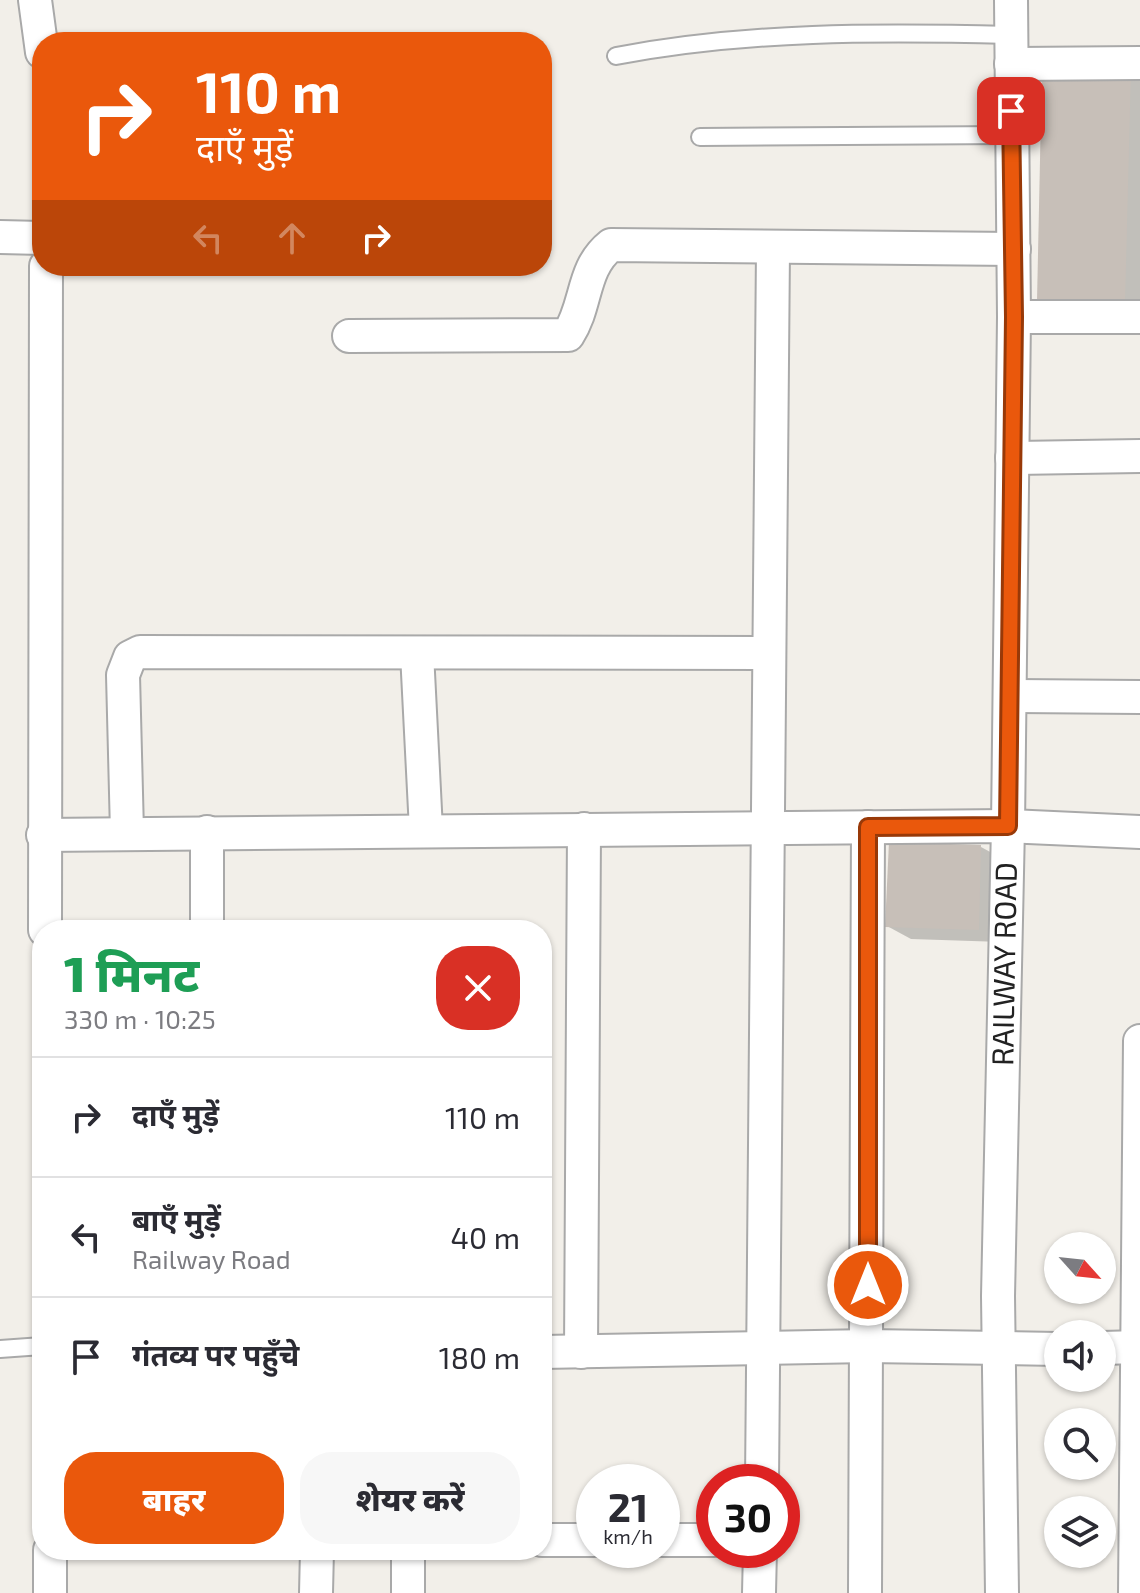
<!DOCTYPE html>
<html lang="hi">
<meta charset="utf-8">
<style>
:root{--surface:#fff;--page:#f7f7f7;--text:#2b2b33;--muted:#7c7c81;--line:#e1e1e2;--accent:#ea580c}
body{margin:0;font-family:"Exo 2","Noto Sans Devanagari",sans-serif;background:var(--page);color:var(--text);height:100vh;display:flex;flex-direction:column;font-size:30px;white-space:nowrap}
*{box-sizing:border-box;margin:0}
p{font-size:26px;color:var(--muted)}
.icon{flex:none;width:44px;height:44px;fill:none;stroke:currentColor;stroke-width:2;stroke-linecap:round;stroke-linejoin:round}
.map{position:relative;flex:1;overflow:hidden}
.side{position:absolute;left:32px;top:920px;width:520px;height:640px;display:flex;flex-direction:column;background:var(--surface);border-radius:32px;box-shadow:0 2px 6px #0004}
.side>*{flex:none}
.banner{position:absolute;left:32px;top:32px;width:520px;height:244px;border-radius:32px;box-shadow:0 2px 6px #0004;background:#ea580c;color:#fff;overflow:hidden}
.needle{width:52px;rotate:117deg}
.fabs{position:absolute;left:1044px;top:1232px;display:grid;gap:16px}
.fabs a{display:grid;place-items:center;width:72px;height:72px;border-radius:50%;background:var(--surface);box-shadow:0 2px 6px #0004;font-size:40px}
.speed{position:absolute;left:576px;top:1464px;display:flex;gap:16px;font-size:40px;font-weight:700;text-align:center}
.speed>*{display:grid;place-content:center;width:104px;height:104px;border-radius:50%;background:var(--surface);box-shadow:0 2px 6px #0004;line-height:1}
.speed small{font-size:20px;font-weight:400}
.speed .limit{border:12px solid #d22;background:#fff;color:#111}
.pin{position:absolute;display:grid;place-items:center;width:68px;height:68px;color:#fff;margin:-34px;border-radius:16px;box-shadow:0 4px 12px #0006}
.me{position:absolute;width:88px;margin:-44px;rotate:0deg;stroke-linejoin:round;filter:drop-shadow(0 0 6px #0008)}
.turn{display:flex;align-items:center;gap:28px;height:168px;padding:0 32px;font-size:36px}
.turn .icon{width:104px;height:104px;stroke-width:2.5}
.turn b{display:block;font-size:56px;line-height:68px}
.lanes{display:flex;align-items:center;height:76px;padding:0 32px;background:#0003;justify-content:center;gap:40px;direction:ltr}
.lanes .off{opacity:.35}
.round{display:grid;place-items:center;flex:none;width:84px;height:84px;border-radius:32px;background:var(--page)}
.overview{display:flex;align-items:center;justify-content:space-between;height:136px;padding:0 32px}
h1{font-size:48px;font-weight:800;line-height:60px;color:#1e9e55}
.action{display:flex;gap:16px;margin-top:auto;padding:16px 32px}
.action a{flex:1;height:92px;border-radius:32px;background:var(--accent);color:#fff;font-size:32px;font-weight:800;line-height:92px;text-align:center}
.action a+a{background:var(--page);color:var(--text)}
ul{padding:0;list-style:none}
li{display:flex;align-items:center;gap:24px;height:120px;padding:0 32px;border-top:2px solid var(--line)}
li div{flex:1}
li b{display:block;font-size:30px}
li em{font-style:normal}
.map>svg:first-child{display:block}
</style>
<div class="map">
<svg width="1140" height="1593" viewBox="0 0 1140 1593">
<rect width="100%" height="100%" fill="#f2efe9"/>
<g fill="#0003">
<path d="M1130,70L1140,75V320L1070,318Z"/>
<path d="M981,847L1005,860L1002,942L911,939L887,926Z"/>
</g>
<g fill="#c7bfb8">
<path d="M1042,66L1131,68L1125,303L1037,301Z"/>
<path d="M889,842L981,845L979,930L885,927Z"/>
</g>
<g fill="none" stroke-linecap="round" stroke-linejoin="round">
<g stroke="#a9a9a9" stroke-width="20">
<g id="service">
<path d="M616,56C747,31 878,32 1010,35"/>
<path d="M700,137L1010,135"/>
<path d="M0,1349L42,1346"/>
</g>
</g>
<g stroke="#a9a9a9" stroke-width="36">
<g id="minor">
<path d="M35,0L42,52"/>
<path d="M1011,64L1140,63"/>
<path d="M0,237L42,238"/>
<path d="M1014,317H1140"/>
<path d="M349,336L568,335C588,304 581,269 611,245L1014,249"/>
<path d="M1012,458L1140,456"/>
<path d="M417,653L426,830"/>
<path d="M1010,696L1140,697"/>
<path d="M127,832L123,675L130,657L140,652L768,653"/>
<path d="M207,832V930"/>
<path d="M43,835L1008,826L1140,832"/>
<path d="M45,930L46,266"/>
<path d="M1102,1348L1140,1347"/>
<path d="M542,1352L868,1346L1058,1349"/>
<path d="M581,1352L584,829"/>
<path d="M762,1482L773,249"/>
<path d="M542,1540H594"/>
<path d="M662,1540H714"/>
<path d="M408,1550V1593"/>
<path d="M50,1593V1550"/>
<path d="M316,1593L317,1550"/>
<path d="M759,1593L760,1550"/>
<path d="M865,1593L868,827"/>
<path d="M1002,1593L998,1296L1008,826L1014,317L1011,0"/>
<path d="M1135,1593L1140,1041"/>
</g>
</g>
<use href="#service" stroke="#fff" stroke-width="16"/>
<use href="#minor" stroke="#fff" stroke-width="32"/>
</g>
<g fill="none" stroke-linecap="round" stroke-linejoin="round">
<g stroke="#983908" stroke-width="20">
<path id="route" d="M868,1285V827L1008,826L1014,317L1011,111"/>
</g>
<use href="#route" stroke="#ea580c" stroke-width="14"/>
</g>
<g text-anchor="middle" stroke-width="7" stroke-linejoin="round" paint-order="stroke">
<g font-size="30" fill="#222" stroke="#fff">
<text transform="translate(1005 964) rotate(-89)" y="10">RAILWAY ROAD</text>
</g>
</g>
</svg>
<div class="fabs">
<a><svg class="needle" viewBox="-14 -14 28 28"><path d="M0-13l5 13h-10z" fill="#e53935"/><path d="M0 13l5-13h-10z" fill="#7c7c81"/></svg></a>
<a><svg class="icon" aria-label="sound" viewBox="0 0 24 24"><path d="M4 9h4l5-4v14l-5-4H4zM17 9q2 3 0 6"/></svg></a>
<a><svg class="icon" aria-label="search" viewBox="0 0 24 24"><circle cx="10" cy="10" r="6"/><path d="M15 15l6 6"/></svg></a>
<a><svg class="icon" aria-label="layers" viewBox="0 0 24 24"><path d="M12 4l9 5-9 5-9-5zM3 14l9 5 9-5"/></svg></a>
</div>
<div class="speed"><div>21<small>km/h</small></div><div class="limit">30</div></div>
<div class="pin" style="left:1011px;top:111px;background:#d93025"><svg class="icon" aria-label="arrive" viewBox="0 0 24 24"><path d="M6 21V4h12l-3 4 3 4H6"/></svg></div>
<svg class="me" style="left:868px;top:1285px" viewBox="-20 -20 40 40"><circle r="17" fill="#ea580c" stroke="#fff" stroke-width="3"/><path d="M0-11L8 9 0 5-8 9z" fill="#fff"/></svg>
<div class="banner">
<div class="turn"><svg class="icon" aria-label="right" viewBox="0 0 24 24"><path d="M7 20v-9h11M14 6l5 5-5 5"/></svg><div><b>110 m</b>दाएँ मुड़ें</div></div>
<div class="lanes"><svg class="icon off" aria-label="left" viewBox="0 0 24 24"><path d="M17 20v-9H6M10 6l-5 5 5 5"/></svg><svg class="icon off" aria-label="ahead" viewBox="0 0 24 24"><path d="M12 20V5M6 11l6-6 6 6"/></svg><svg class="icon" aria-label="right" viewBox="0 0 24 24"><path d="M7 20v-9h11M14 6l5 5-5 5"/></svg></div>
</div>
<section class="side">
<div class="overview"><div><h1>1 मिनट</h1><p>330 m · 10:25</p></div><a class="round" style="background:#d93025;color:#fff"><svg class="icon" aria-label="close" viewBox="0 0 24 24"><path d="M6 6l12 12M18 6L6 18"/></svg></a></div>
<ul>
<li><svg class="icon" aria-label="right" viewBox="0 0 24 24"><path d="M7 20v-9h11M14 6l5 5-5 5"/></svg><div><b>दाएँ मुड़ें</b></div><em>110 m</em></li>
<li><svg class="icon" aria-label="left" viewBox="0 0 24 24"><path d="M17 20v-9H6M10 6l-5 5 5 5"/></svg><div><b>बाएँ मुड़ें</b><p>Railway Road</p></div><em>40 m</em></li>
<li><svg class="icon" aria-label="arrive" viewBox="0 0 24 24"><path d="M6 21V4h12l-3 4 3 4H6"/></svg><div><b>गंतव्य पर पहुँचे</b></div><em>180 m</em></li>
</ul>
<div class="action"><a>बाहर</a><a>शेयर करें</a></div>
</section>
</div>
